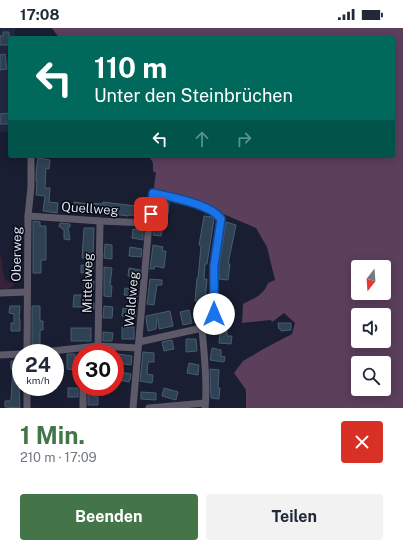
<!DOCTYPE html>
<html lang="de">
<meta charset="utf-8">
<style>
:root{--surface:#fff;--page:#f2f2f3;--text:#1f2937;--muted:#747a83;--accent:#447548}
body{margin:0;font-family:"Public Sans",sans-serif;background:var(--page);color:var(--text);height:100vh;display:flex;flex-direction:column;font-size:15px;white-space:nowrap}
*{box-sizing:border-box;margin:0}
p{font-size:13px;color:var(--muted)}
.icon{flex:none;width:22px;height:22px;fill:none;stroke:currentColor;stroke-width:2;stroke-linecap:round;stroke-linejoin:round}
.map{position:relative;height:380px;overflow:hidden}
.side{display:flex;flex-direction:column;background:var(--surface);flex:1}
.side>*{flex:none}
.hud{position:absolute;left:8px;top:8px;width:387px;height:122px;border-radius:4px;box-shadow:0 2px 10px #0003;background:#00695c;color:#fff;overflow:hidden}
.needle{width:26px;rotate:197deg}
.controls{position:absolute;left:351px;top:232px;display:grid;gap:8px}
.controls a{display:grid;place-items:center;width:40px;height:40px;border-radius:4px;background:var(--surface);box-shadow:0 2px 10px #0003;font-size:20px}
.speed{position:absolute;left:12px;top:316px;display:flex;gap:8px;font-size:20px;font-weight:700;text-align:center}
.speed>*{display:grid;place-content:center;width:52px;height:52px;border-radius:50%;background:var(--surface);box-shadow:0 2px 10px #0003;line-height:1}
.speed small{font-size:10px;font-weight:400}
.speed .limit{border:6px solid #d22;background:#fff;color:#111}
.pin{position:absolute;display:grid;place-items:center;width:34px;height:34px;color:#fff;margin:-17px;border-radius:8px;box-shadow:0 2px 6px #0006}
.me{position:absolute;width:44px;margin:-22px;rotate:0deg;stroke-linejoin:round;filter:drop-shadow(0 0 3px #0008)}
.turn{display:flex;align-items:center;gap:14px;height:84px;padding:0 20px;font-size:18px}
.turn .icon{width:52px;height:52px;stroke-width:2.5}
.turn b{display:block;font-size:28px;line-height:34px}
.lanes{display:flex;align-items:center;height:38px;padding:0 20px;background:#0003;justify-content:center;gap:20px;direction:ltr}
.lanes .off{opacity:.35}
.round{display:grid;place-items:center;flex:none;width:42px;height:42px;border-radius:4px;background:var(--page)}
.summary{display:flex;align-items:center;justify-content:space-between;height:68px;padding:0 20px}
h1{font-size:24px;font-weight:700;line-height:30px;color:var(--accent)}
.cta{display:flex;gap:8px;margin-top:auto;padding:8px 20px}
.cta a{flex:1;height:46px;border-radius:4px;background:var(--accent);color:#fff;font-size:16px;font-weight:700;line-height:46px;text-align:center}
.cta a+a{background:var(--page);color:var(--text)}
.status{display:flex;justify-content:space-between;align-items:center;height:28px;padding:0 20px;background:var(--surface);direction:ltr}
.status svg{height:11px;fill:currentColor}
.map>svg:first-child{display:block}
</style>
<div class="status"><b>17:08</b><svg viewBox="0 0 49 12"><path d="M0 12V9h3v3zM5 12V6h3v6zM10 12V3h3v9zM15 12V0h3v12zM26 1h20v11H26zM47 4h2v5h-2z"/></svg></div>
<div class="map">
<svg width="403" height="380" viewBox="0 0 403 380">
<rect width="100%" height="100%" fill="#191e32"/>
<path fill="#222741" d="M0,0H15V10H10V104H0Z"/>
<path fill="#392239" d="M0,223L4,250L8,254L13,255L15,256C11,261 6,262 0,260Z"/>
<path fill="#5b3f5b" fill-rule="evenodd" d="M52,0H403V380H246V362L234,345L243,333L267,319L292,306L295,295L284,285L272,294L271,292L242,295L243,276C254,270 263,268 268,255L275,252L267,219L256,200L221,185L219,187L155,162L154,158L156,145L153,143V135L149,128H393V10H59ZM358,239H384V265H358ZM358,287H384V313H358ZM358,335H384V361H358Z"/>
<g fill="#2f4254" stroke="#485d70">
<path d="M3,4H9L10,17H0V8H3Z"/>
<path d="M5,26L7,41L0,42V27Z"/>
<path d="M10,85V96H0V86Z"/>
<path d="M38,130L50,132L49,141L46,140L45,160H50L49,174L58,175L57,185L43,183L45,168L36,167L37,154H36V144Z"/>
<path d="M158,173L169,175L168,186L156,184Z"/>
<path d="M74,174L89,176V175L103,176V174L136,178V174L147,175L145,188L128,187V188L98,184V185L83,183V184L73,183Z"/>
<path d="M204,188L212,189L214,191L207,236H205L204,251H207L205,274L195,273L197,250H198L201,218L199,217Z"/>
<path d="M33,193L40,194V198H46V232H41V245H33Z"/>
<path d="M226,194L236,197L228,236H230L228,252L219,251V238Z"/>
<path d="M60,195L70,196V199H68L70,212L64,211V201H62V199H59Z"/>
<path d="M154,196L163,197L161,208L153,207Z"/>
<path d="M84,200H94L93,230H82Z"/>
<path d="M133,201L143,203V212L132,210Z"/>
<path d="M105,216L112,217V231L104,230Z"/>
<path d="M153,217L163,219L162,223H166L164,240L155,238L154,241H150Z"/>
<path d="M130,219L142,221L141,229L129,228Z"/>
<path d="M81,237L93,238L92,253H94L93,262H84L85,245H81Z"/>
<path d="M104,239L112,240L110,258H112L111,269L104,268Z"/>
<path d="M129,240L140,242L139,249L128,248Z"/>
<path d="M150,251L162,252V257H157L154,277L147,276Z"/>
<path d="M125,260L137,262V269L124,267Z"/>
<path d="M74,267H87V275H94V281H87V279H73Z"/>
<path d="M10,278H20L19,291H20V303H11V295H14V286L9,285Z"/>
<path d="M32,278H40V293H43V302H40V317H32Z"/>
<path d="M104,278L113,279L112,290H103Z"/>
<path d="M207,279H208V291H198V281Z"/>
<path d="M220,279L231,280L230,290L219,289Z"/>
<path d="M123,280L136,282L135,289L122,288Z"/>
<path d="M189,282L192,295L183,297L180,284Z"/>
<path d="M170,283L173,298L159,301L158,291H157L156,301L148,303L146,291V288Z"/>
<path d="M278,295H291V302L281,303V301H279Z"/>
<rect x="122" y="299" width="12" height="12"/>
<rect x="71" y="300" width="20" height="13"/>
<path d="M220,303H227V308H232L231,316L219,315Z"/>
<path d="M103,304L113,305L112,313H103Z"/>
<path d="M186,311H196L197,323L186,324Z"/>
<path d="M172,312L174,321L164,323L162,314Z"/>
<path d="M212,320L221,322V328L225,329L224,334L210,332Z"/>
<path d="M143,324L154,325V334H148L147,346L153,347L152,355L140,353Z"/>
<path d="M67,326H75V332H78V342L67,341Z"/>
<path d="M118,326L132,328L131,337L117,335Z"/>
<path d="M11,333L20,334L19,359L20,380L5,379V373H10V372H11L13,341H11Z"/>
<path d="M189,335L199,337L198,347L187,345Z"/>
<path d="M210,341L219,342L218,360H220L219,371L211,370Z"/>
<path d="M120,344L131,346L130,352H129V354L119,352Z"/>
<path d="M88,359H94V369H98V377H88Z"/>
<rect x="68" y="360" width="10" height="9"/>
<path d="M164,360L178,364L176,372L162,368Z"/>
<path d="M141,364L156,365V372L141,371Z"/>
</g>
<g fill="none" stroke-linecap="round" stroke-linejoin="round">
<g stroke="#5e5968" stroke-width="7">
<path d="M28,188L100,193L149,195"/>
<path d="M0,265L27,264"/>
<path d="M202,301C204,325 208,356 205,380"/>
<path d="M98,318L100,193"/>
<path d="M27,325L28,188L31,159V128"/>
<path d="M34,325L98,318L138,320"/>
<path d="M0,327L21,326"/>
<path d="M27,359V380"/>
<path d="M83,359V380"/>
<path d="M133,380L149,195L153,165C171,169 211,176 221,191L214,238V298L193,302L139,314"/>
<path d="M149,380L205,375"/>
</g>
</g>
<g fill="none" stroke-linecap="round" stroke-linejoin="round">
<g stroke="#114b97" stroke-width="10">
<path id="route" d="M151,186L153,165C170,169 211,176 221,191L214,238V286"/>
</g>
<use href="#route" stroke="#1a73e8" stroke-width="7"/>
</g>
<g text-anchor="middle" stroke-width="3" stroke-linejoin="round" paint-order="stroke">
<g font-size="13" fill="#dbdfed" stroke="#070911">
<text transform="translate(90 180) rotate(4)" y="5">Quellweg</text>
<text transform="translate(16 226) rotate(-89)" y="5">Oberweg</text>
<text transform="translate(87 255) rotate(-89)" y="5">Mittelweg</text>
<text transform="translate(131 271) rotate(-85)" y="5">Waldweg</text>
</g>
</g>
</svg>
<div class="controls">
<a><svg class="needle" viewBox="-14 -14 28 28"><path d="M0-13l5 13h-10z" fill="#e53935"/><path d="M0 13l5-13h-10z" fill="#747a83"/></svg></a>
<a><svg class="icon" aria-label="sound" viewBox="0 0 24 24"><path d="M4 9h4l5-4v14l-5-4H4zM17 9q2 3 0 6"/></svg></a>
<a><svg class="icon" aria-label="search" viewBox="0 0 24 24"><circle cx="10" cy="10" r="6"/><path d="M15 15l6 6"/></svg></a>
</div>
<div class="speed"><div>24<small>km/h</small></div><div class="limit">30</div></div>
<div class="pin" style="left:151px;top:186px;background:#d93025"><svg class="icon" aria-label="arrive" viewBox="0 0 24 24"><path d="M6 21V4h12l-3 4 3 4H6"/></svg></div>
<svg class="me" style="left:214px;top:286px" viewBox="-20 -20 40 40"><circle r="19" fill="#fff"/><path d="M0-13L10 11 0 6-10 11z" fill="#1a73e8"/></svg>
<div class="hud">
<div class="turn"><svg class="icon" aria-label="left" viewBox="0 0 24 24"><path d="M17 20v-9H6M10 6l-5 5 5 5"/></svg><div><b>110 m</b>Unter den Steinbrüchen</div></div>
<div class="lanes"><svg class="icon" aria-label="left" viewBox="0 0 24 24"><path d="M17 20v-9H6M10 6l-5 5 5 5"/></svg><svg class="icon off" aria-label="ahead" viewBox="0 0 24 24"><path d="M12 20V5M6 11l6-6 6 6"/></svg><svg class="icon off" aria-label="right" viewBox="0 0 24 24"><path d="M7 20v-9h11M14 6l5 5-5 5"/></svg></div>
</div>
</div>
<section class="side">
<div class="summary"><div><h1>1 Min.</h1><p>210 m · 17:09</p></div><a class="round" style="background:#d93025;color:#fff"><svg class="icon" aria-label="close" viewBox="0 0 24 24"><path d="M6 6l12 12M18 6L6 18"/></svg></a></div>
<div class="cta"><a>Beenden</a><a>Teilen</a></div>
</section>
